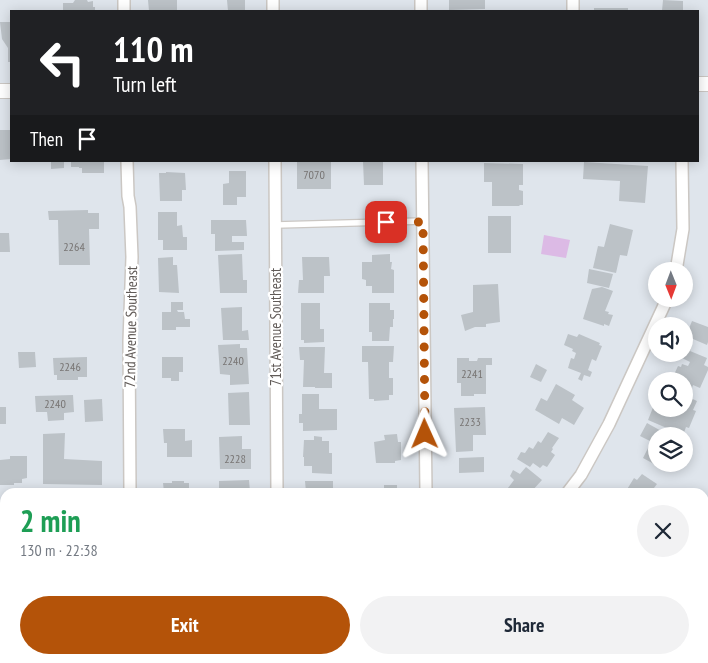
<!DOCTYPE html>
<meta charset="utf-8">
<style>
:root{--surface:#fff;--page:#f2f2f3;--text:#1f2937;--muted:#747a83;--accent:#b45309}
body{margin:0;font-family:"PT Sans Narrow",sans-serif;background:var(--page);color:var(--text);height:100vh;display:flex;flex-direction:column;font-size:19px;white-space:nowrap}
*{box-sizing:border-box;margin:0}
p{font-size:16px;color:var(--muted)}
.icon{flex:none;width:28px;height:28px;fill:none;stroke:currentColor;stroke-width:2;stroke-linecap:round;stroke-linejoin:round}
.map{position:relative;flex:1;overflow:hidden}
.drawer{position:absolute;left:0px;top:488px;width:709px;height:176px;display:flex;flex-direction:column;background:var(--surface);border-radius:15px 15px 0 0;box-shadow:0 2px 12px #0003}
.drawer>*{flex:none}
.guide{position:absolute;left:10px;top:10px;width:689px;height:152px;border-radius:0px;box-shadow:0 2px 12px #0003;background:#202124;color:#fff;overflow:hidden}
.needle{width:32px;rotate:179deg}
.controls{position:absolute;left:648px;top:262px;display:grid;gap:10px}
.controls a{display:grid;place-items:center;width:45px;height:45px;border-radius:50%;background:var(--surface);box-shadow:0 2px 12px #0003;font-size:25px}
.pin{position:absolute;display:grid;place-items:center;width:42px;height:42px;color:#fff;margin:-21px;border-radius:10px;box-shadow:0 2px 8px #0006}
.me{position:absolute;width:55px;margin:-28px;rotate:359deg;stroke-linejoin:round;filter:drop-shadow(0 0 4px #0008)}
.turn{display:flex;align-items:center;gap:18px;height:105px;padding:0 20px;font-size:22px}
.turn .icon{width:65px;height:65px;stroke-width:2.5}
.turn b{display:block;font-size:35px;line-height:42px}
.then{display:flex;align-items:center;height:48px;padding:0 20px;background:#0003;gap:10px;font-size:19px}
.round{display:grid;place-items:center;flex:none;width:52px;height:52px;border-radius:26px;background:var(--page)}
.headline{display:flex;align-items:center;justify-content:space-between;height:85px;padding:0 20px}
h1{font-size:30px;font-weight:700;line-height:38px;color:#1e9e55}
.action{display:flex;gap:10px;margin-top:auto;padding:10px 20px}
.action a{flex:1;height:58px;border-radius:30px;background:var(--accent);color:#fff;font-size:20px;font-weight:700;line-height:58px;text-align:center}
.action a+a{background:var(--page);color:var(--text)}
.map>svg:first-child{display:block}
</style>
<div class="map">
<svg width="708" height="663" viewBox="0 0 708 663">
<rect width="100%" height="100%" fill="#dfe5ec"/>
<g fill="#dcbae5">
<path d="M544,235L570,240L566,258L541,254Z"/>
<path d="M0,512H5V659H704V515H708V663H0Z"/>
</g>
<g fill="#bcc2c7">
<path d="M75,0H87L88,2L93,1V7H95V11H63V3H73Z"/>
<path d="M148,0H177V11H149Z"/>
<path d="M227,0H245V11H228Z"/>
<path d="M449,0H485V9L449,10Z"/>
<path d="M663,0L683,1V11H662Z"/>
<rect x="594" y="8" width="34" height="3"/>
<path d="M0,22H11V62H8V48L2,39Z"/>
<path d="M0,130H11V159L0,160Z"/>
<path d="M51,161H64V168L51,169Z"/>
<path d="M71,161H104V173H82V168H79V167H71Z"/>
<rect x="297" y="161" width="34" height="28"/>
<path d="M363,161H383V185H364Z"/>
<path d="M584,162L648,166L645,203L619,201L620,181L583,179Z"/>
<path d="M484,163L523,164V185H519V190L523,191V205H520L519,206H492V182H484Z"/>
<path d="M229,171H246V197H237V205H223V184L229,183Z"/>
<path d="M166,172L185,173L186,190H182V201H160L159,173H166Z"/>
<path d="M88,210V213H99V229H89L90,265H59L58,220H49L48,211Z"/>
<path d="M158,212H177V226L182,225L183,237H187V250H163V240H158Z"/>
<rect x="488" y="216" width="23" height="37"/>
<path d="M211,220H246L247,236H232V242H244V250L215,251V234H211Z"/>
<path d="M610,224L633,230L627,256L620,255L616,273L593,268L598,246L604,247Z"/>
<path d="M0,233H9L10,252H0Z"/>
<path d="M242,254L243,280H247V293H220L218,255Z"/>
<path d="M390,254V262H392L391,269L394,270V293H372V286H366V280L362,279V262H372V255Z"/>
<path d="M173,257V265H177L179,293L159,292L158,258Z"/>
<path d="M302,257H329L330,276H324V293H298L299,280H303Z"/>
<path d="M589,269L613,274L609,288L587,283Z"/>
<path d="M498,284L500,322L486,324V327H475L465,331L461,315L473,312V285Z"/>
<path d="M602,287L613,291L605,311L609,312L608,314L613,315L609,326L604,324V326L583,319L592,289Z"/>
<path d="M171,302H183V310H177L178,312H184L185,319H190V327H176V330H162V312H171Z"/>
<path d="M301,303H320V329H324V342L304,343V340H301Z"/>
<path d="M369,303H390V310H394V319H393V327H390L389,341H372V332H369Z"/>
<path d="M242,307V331L248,330L249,340H223L221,308Z"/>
<path d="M692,321L708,327V342L707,345L686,336Z"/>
<path d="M568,334L577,337L579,334L600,343L599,345L602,346L596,361L592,359L588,370L592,372L590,377L584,375L582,381L578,379L581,373L568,368L571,358L574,359L576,353L572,351L573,349L564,345Z"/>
<path d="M684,342L692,346L690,351L707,358L704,365L708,367V370L700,388L693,385L692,388L684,384V381H677L672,379L678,366L681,367L682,364L688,366L690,362L676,355V354H684Z"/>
<path d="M240,344V348H247L249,384L230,385V375L220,374L218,345Z"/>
<path d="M362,346H394L393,362H389V378H393V395H389V400L374,401V399H369L368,362H362Z"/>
<path d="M299,347H325L324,373H332V388H315V387H303L304,360H300Z"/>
<path d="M18,352H35L36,367L19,368Z"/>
<path d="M87,357V377H78V380H57V375H54L53,358Z"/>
<path d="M162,357H183V372H179V381H171V378H162Z"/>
<path d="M457,358H469V361H477L478,358H492V365H486V394H474V396H461V383H457Z"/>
<path d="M536,364L547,370L541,382L530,377Z"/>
<path d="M556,384L575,395L572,400L584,408L574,425L562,418L559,424L535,410L541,398L547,401Z"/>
<path d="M249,392L250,425H229L228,393Z"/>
<path d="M302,394H319V409H337V430L303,431V423H299V414H302Z"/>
<path d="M73,395L74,412L64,413V420L48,421L47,412H36L35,396Z"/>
<path d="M684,395L697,401L693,410L696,411L689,428L686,427L683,435L648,420L656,400V409H668L673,411V409H684Z"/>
<path d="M102,399L103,421L85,422L84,400Z"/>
<rect x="0" y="407" width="6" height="17"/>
<path d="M485,407L486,435H473V451L456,452L454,408Z"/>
<path d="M647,423L663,432L661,434L665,436H656V464H671L667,471L643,458L649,446L653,449L656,444L640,436Z"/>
<path d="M163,429H185V441L192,440V457H167V443H164Z"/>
<path d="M548,432L559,438L552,448L553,449L551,452L555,455L547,467L543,465L540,468L533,463L530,467L517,459L521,452L525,453L529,447L533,449L538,441L541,443Z"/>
<path d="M65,433L64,459L102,461V485L43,484V434Z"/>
<path d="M397,434L398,442H401V460L395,461V463H376L374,442L385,440L384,435Z"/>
<path d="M242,436V449H251V469H220L219,437Z"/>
<path d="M314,436L322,437V441H329V453H332V474L312,473V466H304V457H303L304,440H314Z"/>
<path d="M10,456H27V478L22,479V483H14V485H0V460L10,459Z"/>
<path d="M484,457V472L459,473V458Z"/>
<path d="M526,467L542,480L531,492H505L514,480L510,476L513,470L520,474Z"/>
<path d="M642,474L657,484L651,492H628L626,491L634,478L637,480Z"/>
<path d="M249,480L250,492H219V481Z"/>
<path d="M172,481H184V483H189V492H164L163,483H172Z"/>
<path d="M305,481H333V492H306Z"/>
<rect x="384" y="485" width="13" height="7"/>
</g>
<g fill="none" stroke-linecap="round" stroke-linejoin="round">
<g stroke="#c0c2c7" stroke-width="20" stroke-dasharray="20 10" stroke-linecap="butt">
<path d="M704,608L708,606"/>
<path d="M14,659L27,663"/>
<path d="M562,663L575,659"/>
</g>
<g stroke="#cbc7c3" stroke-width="8">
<path id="service" d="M276,225L423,221"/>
</g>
<g stroke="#cbc7c3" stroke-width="14">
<g id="minor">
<path d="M124,0V11"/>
<path d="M273,0V11"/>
<path d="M421,0V11"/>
<path d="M573,0V11"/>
<path d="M127,161L128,196L130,207L132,257L129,341L130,492"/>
<path d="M275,161L277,492"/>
<path d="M422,161L426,492"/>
<path d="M676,271L683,229L682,161"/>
<path d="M568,492L581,475L609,424L667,299"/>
<path d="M133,659L134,663"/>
</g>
</g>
<g stroke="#cbc7c3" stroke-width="16">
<g id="tertiary">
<path d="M698,84H708"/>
<path d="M0,91H11"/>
</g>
</g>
<g stroke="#d79dd4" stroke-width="2.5" stroke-dasharray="5 2.5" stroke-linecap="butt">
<path d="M704,532L708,529"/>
<path d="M0,540L5,539"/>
<path d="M704,587L708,577"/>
<path d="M0,600L5,602"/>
<path d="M704,604L708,609"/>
<path d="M304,659L308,663"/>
<path d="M423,659V663"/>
<path d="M161,663L169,659"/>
<path d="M365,663V659"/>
<path d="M447,663L454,662"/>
<path d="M555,663L556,659"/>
</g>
<use href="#service" stroke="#fff" stroke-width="5.5"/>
<use href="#minor" stroke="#fff" stroke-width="11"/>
<use href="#tertiary" stroke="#fff" stroke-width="14"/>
</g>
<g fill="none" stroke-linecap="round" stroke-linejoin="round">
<path stroke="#b45309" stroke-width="9" stroke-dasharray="0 16.2" d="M386,222H423L425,434"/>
</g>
<g text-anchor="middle" stroke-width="4.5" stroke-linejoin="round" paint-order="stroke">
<g font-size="12" fill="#787574">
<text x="314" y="179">7070</text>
<text x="74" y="251">2264</text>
<text x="233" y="365">2240</text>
<text x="70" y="371">2246</text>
<text x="472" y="378">2241</text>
<text x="55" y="408">2240</text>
<text x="470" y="426">2233</text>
<text x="235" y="463">2228</text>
</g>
<g font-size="15" fill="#615b58" stroke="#fff">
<text transform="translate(131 327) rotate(-89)" y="5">72nd Avenue Southeast</text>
<text transform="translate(276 327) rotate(-90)" y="5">71st Avenue Southeast</text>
</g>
</g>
</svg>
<div class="controls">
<a><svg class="needle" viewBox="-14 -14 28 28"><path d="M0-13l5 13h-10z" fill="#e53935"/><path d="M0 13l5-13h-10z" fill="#747a83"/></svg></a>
<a><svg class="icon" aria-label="sound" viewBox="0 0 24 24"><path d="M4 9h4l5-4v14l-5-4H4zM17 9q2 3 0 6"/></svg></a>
<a><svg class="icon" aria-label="search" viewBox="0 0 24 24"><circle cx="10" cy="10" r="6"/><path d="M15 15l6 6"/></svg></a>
<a><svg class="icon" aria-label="layers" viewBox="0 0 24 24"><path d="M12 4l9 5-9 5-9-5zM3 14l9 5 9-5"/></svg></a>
</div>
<div class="pin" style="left:386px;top:222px;background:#d93025"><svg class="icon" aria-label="arrive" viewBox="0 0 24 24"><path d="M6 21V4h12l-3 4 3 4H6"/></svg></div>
<svg class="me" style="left:425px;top:434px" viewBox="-20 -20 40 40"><path d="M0-17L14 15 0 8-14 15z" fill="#b45309" stroke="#fff" stroke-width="4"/></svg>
<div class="guide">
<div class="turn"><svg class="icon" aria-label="left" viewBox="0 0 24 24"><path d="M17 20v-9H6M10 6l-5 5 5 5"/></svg><div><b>110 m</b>Turn left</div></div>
<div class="then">Then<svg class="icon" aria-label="arrive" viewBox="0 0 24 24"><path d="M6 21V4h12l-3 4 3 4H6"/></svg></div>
</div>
<section class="drawer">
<div class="headline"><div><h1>2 min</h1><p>130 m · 22:38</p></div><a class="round"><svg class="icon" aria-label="close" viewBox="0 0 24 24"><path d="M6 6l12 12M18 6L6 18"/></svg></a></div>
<div class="action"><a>Exit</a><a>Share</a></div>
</section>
</div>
